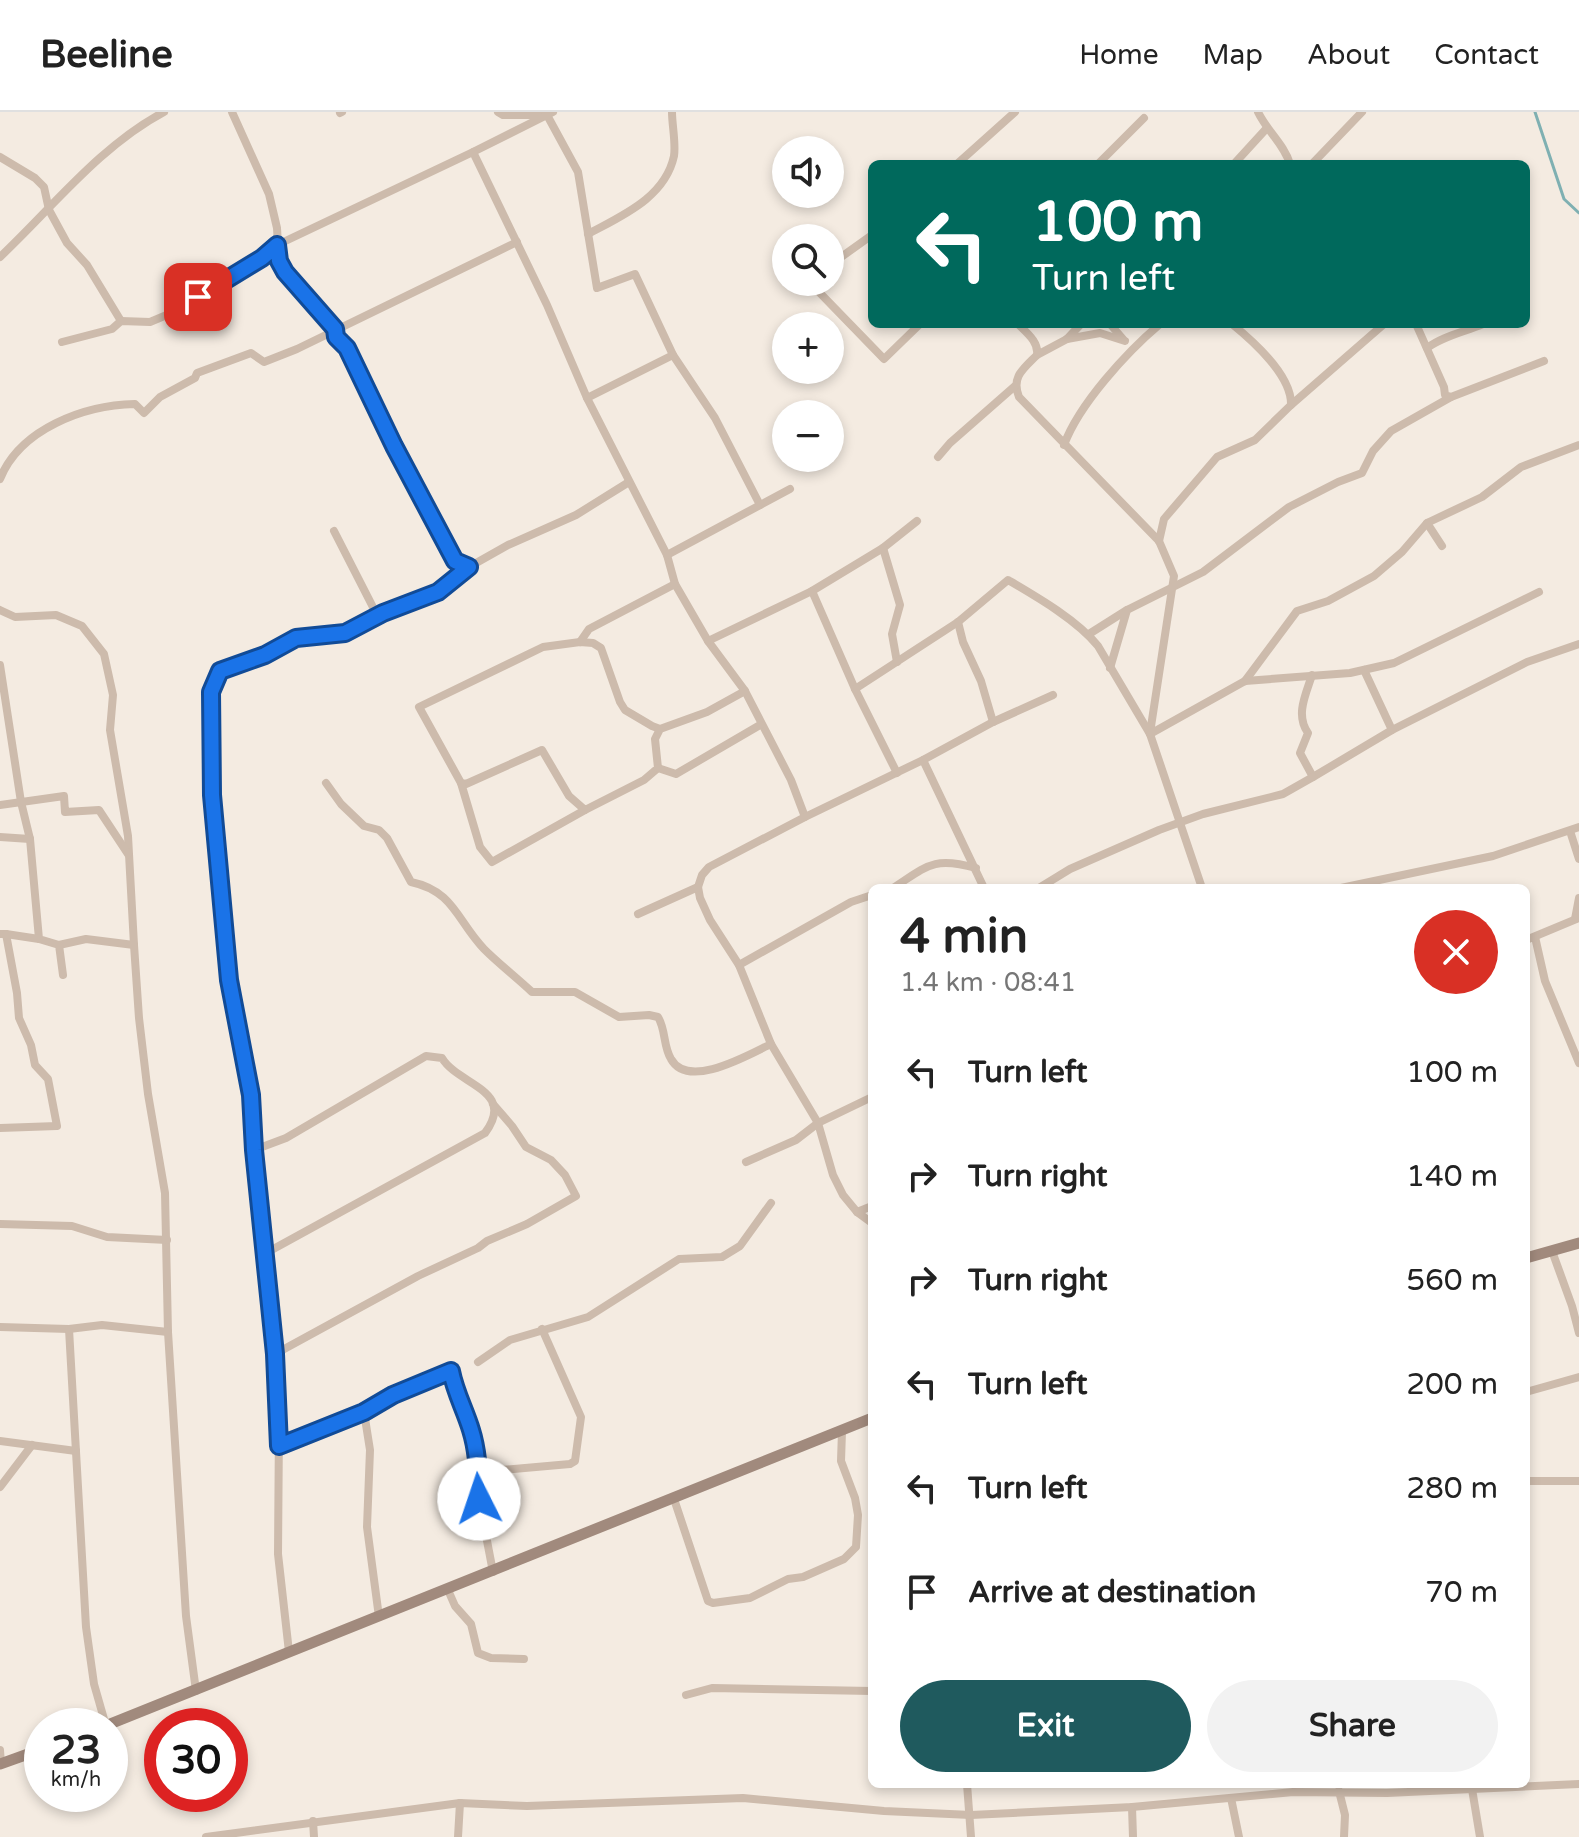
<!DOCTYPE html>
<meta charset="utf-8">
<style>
:root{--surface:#fff;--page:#f2f2f2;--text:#222;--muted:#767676;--line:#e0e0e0;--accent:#1f5a5e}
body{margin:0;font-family:"Varela Round",sans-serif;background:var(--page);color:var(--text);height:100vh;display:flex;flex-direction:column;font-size:30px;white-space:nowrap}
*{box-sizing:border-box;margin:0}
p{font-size:26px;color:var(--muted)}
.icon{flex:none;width:44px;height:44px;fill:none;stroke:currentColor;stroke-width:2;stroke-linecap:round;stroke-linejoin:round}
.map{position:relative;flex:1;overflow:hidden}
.side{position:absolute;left:868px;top:772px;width:662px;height:904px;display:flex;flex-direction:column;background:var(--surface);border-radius:12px;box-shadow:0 4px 12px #0003}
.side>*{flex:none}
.guide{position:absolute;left:868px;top:48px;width:662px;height:168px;border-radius:12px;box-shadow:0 4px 12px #0003;background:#00695c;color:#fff;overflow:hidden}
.controls{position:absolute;left:772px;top:24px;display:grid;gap:16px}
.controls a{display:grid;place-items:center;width:72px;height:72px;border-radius:50%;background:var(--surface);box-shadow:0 4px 12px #0003;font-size:40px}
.speed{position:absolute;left:24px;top:1596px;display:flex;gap:16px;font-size:40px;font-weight:700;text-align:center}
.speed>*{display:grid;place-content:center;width:104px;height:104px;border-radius:50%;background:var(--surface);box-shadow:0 4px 12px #0003;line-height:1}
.speed small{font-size:20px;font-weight:400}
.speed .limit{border:12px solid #d22;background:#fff;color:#111}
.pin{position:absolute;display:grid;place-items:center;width:68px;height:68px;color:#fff;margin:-34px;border-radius:16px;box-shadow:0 4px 12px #0006}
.me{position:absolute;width:88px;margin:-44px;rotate:356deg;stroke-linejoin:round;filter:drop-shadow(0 0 6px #0008)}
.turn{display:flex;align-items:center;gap:28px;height:168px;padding:0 32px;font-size:36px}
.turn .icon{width:104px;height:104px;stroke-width:2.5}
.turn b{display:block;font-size:56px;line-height:68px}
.round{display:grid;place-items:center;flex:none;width:84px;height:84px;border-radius:42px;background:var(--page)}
.headline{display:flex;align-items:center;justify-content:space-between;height:136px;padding:0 32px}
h1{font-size:48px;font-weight:700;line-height:60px}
.primary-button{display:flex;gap:16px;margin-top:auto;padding:16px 32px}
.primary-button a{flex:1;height:92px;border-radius:48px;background:var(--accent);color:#fff;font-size:32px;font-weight:700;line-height:92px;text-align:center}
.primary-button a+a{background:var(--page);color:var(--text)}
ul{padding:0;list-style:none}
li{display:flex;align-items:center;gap:24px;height:104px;padding:0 32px}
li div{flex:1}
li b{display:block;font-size:30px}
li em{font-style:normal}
header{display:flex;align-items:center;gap:48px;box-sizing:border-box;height:112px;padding:0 40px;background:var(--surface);border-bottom:2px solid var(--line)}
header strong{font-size:38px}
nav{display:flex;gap:44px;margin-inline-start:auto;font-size:28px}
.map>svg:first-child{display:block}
</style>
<header>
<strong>Beeline</strong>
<nav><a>Home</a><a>Map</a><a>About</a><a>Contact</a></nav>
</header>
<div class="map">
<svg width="1579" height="1725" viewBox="0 0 1579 1725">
<rect width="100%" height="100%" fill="#f4ebe1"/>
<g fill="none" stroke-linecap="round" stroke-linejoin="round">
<path stroke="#7fb0b2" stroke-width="3" d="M1535,0L1564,87L1579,101"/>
<g stroke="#cdbbac" stroke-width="8">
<path d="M232,0L269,82L277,116L279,149L335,217L336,225L347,236L394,334L455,449L469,455"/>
<path d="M498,0L503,3H547L578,60L597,176L635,162L673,243L587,286L667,443L675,472L708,529L745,579L791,668L805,705L709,755L702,763L698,775L700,786L710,808L739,853L771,932L818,1011L833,1063L843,1083L857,1100L872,1111"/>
<path d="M1258,0C1267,19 1284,32 1290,52"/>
<path d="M340,1L342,0"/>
<path d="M473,40L553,0"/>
<path d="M0,45L35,66L44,75L49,98L67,131L87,153L121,209"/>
<path d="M957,52L1015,0"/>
<path d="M1098,52L1144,6"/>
<path d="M1234,52L1266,17"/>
<path d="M1312,52L1362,0"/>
<path d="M588,122C621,104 665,86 674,44C676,31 672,13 672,0"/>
<path d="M0,145C52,96 100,34 164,0"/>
<path d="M830,153L872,123"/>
<path d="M821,170L818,179L884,247L920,212"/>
<path d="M1018,212C1027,221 1039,230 1037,243C1023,257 1011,265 1019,285L1159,429L1174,464L1150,621"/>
<path d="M1110,212L1123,227"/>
<path d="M1067,227L1100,221L1125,229"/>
<path d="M62,230L112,217L121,209L150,210L169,202L262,146L277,133L473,40L547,193L587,286"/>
<path d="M1427,236C1443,224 1464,220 1483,212"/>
<path d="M673,243L715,306L760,393"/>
<path d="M1037,243L1067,227L1081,212"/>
<path d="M1451,285L1544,249"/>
<path d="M1291,293L1384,212"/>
<path d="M1064,333C1079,292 1127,240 1160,212"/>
<path d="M938,345L950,331L1015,274"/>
<path d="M0,367C20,317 84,293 135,292L144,301L160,285L195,266L197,261L251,241L264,250L297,237L517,130"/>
<path d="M1427,411L1442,434"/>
<path d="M334,419L378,505"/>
<path d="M1159,429L1164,407L1217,345L1255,328L1291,293C1292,264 1253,229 1232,212"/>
<path d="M883,436L917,409"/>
<path d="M667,443L790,377"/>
<path d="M812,479L855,577L897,661"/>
<path d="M0,498L15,505L56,503L82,514L104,542L113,583L110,618L128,724L134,833L86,827L59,833"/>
<path d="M958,510L963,530L981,569L993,610"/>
<path d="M1089,522L1127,498"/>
<path d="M708,529L812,479L883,436L900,493L892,522L897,550"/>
<path d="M580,530L589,517L675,472"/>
<path d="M0,553L21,690L30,727L39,827L59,833L63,863"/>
<path d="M1110,556L1127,498L1203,460L1289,395L1338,370L1362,361L1373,339L1391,319L1451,285L1445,283L1444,275L1416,212"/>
<path d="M1364,558L1392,618L1527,550L1579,532"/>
<path d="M1312,563C1306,582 1295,603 1308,621L1300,641L1313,665L1392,618"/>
<path d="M1245,569L1297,499L1328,489L1374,464L1402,440L1427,411L1482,385L1521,355L1579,333"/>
<path d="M855,577L958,510L1008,468C1037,485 1077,508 1098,534L1150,622L1202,776"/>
<path d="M660,617L655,627L658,656L644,668L585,698L569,684L542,638L466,672L461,671L419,595L543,535L580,530L593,531L601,536L620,590L625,598L652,614L660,617L707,600L745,579"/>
<path d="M1150,622L1245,569L1350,561L1394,551L1539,480"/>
<path d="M923,648L993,610L1053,583"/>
<path d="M658,656L676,662L760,613"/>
<path d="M326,671L341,692L364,714L379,718L387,726L411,770C454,779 457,809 484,837C499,852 516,865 532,880H575L619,905L649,903L658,905C666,918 663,934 671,947C688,978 748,943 771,932"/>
<path d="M461,671L480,735L492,750L585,698"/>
<path d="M0,693L64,684L65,700L99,698L128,742"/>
<path d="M805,705L923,648L984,776"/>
<path d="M1570,719L1579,747"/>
<path d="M0,725L30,727"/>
<path d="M893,776C927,754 933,744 976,756"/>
<path d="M1039,776L1070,757L1159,718L1203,702L1283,682L1313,665"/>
<path d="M1341,776L1493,744L1579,715"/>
<path d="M638,802L698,775"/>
<path d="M1575,807L1579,786"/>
<path d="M0,822H6L17,881L19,906L31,933L35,953L48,967L57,1014L0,1016"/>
<path d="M6,822L39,827"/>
<path d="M1535,825L1545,869L1579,951"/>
<path d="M1526,828L1579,806"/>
<path d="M134,833L139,906L148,982L165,1081L168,1220L186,1504L196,1579"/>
<path d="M739,853L851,790L872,783"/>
<path d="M254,1038L286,1026L426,944L442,946C458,973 517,978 485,1021L266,1141"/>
<path d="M746,1050L796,1028L818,1011L872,985"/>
<path d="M857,1100L872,1094"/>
<path d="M0,1112L72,1114L107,1125L167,1128"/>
<path d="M1552,1139L1572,1194L1579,1221"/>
<path d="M0,1215L69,1217L102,1213L168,1220"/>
<path d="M69,1217L86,1515L94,1572L106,1614"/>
<path d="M275,1242L418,1164L478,1136L487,1129L527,1112L576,1084L565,1063L551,1048L526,1035L512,1014L493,992"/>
<path d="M478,1250L510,1228L588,1205L679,1147L722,1145L740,1134L771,1091"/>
<path d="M1526,1280L1579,1265"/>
<path d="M364,1300L370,1338L367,1415L379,1505"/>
<path d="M0,1329L76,1339"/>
<path d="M279,1334L364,1300L393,1283L451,1259L454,1275L472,1319L478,1360L479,1387L493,1460"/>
<path d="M478,1360L570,1352L575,1349L581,1305L542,1217"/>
<path d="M1526,1369H1579"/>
<path d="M0,1375L32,1333"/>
<path d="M674,1387L708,1489L713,1491L750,1486L788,1467L803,1465L844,1447L856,1435L858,1403L855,1386L841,1349L842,1319"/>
<path d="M448,1478L455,1494L471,1512L478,1541L491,1546L524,1547"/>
<path d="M289,1540L278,1442L279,1313L275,1242L254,1038L251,983L229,868L212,683L211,580L220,559L265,543L296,526L345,521L383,501L438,480L469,455L508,433L576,403L629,370"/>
<path d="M686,1583L712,1576L872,1579"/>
<path d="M0,1638L1,1652"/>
<path d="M967,1672L971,1725"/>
<path d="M1472,1677L1480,1725"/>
<path d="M1339,1679L1345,1703L1344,1725"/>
<path d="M1231,1686L1239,1725"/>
<path d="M1132,1695L1133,1725"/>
<path d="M313,1709L314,1725"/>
<path d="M206,1725L460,1691L527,1694L743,1686L884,1699L971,1703L1132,1695L1293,1680L1387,1681L1579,1672"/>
<path d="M458,1725L460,1691"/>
</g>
<g stroke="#a18a7d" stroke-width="11">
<path d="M1526,1146L1579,1131"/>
<path d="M105,1614L872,1306"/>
<path d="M0,1652L42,1637"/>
</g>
</g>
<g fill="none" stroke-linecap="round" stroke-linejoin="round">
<g stroke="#114b97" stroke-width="20">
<path id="route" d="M198,185L262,146L277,133L279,149L285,160L335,217L336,225L347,236L394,334L455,449L469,455L438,480L383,501L345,521L296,526L265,543L220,559L211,580L212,683L229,868L251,983L254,1038L275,1242L279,1334L364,1300L393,1283L451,1259C455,1280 465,1298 471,1318C478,1340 479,1365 479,1387"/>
</g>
<use href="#route" stroke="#1a73e8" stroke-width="14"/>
</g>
</svg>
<div class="controls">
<a><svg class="icon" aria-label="sound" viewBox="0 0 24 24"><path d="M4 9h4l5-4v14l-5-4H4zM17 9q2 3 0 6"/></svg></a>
<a><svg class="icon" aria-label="search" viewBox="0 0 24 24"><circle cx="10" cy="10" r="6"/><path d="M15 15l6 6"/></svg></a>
<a>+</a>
<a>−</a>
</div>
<div class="speed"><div>23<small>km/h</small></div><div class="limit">30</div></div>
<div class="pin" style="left:198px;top:185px;background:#d93025"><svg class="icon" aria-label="arrive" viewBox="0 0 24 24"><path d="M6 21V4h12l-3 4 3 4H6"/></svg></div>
<svg class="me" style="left:479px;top:1387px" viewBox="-20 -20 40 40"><circle r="19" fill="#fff"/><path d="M0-13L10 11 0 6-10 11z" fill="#1a73e8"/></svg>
<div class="guide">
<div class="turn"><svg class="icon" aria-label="left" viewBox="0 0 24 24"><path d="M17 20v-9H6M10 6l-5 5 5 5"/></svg><div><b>100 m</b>Turn left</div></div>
</div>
<section class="side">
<div class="headline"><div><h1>4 min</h1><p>1.4 km · 08:41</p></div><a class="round" style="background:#d93025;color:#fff"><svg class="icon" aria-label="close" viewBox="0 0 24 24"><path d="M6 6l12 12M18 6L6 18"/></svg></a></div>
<ul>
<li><svg class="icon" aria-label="left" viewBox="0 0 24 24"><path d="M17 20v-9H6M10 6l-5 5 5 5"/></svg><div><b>Turn left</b></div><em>100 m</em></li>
<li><svg class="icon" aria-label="right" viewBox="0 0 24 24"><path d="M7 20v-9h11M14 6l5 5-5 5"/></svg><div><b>Turn right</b></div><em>140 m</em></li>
<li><svg class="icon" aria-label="right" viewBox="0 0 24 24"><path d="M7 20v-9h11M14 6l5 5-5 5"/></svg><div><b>Turn right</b></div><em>560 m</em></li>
<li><svg class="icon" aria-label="left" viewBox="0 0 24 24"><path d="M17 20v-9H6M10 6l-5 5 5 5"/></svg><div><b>Turn left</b></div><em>200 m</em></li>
<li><svg class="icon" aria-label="left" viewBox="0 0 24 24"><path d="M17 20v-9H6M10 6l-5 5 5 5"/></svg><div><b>Turn left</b></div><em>280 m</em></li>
<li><svg class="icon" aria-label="arrive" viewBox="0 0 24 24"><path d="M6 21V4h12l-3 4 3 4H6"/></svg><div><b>Arrive at destination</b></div><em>70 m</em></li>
</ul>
<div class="primary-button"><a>Exit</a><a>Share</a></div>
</section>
</div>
